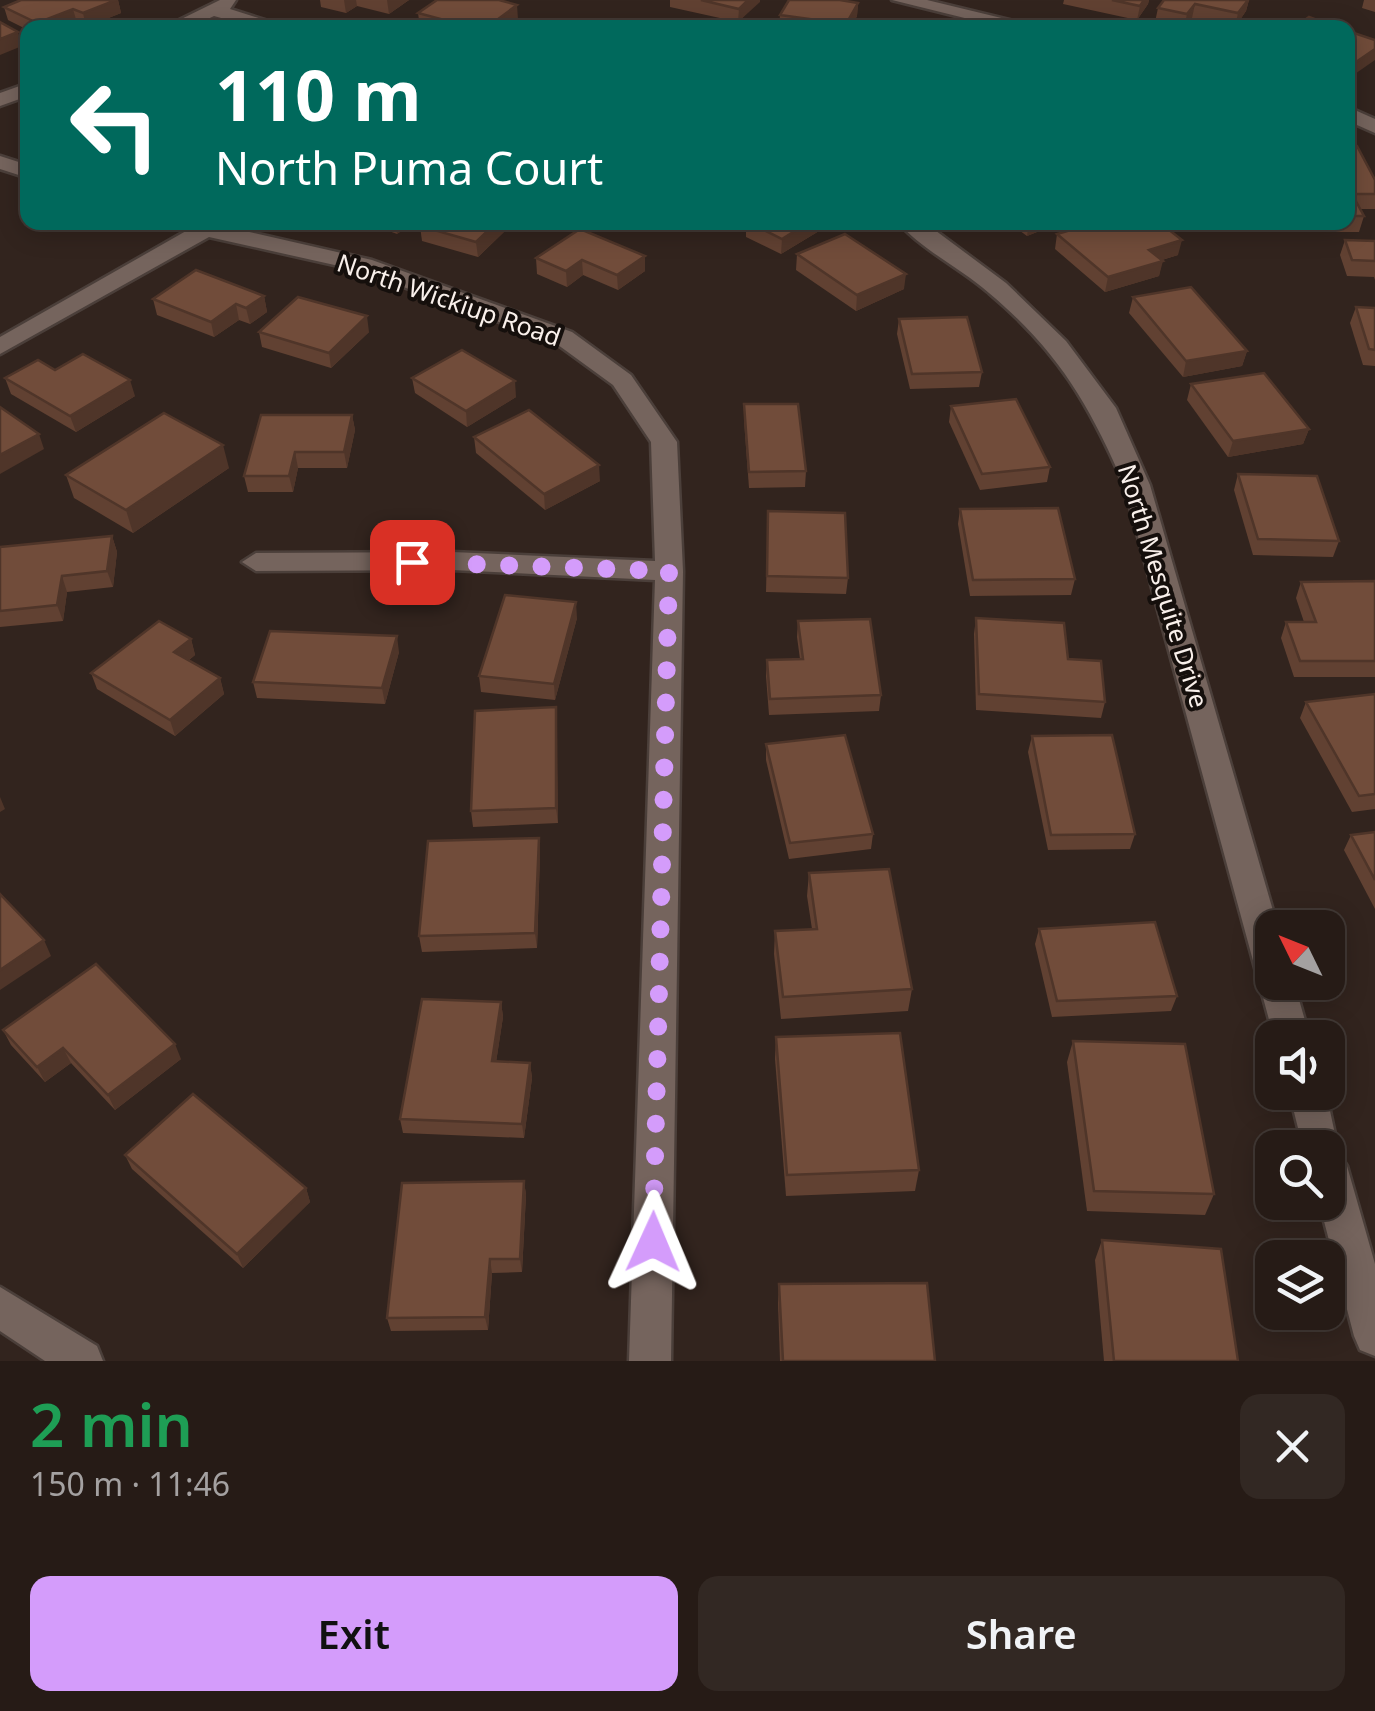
<!DOCTYPE html>
<meta charset="utf-8">
<style>
:root{--surface:#261b16;--page:#322823;--text:#f1f3f6;--muted:#a4a1a1;--line:#423935;--accent:#d49cfb}
body{margin:0;font-family:"Noto Sans",sans-serif;background:var(--page);color:var(--text);height:100vh;display:flex;flex-direction:column;font-size:38px;white-space:nowrap}
*{box-sizing:border-box;margin:0}
p{font-size:32px;color:var(--muted)}
.icon{flex:none;width:55px;height:55px;fill:none;stroke:currentColor;stroke-width:2;stroke-linecap:round;stroke-linejoin:round}
.map{position:relative;height:1361px;overflow:hidden}
.details{display:flex;flex-direction:column;background:var(--surface);flex:1}
.details>*{flex:none}
.hud{position:absolute;left:20px;top:20px;width:1335px;height:210px;border-radius:20px;box-shadow:0 5px 25px #0003,0 0 0 2px var(--line);background:#00695c;color:#fff;overflow:hidden}
.needle{width:65px;rotate:313deg}
.tools{position:absolute;left:1255px;top:910px;display:grid;gap:20px}
.tools a{display:grid;place-items:center;width:90px;height:90px;border-radius:20px;background:var(--surface);box-shadow:0 5px 25px #0003,0 0 0 2px var(--line);font-size:50px}
.pin{position:absolute;display:grid;place-items:center;width:85px;height:85px;color:#fff;margin:-42px;border-radius:20px;box-shadow:0 5px 15px #0006}
.me{position:absolute;width:110px;margin:-55px;rotate:1deg;stroke-linejoin:round;filter:drop-shadow(0 0 8px #0008)}
.turn{display:flex;align-items:center;gap:35px;height:210px;padding:0 30px;font-size:45px}
.turn .icon{width:130px;height:130px;stroke-width:2.5}
.turn b{display:block;font-size:70px;line-height:85px}
.round{display:grid;place-items:center;flex:none;width:105px;height:105px;border-radius:20px;background:var(--page)}
.summary{display:flex;align-items:center;justify-content:space-between;height:170px;padding:0 30px}
h1{font-size:60px;font-weight:600;line-height:75px;color:#1e9e55}
.action{display:flex;gap:20px;margin-top:auto;padding:20px 30px}
.action a{flex:1;height:115px;border-radius:20px;background:var(--accent);color:#111;font-size:40px;font-weight:600;line-height:115px;text-align:center}
.action a+a{background:var(--page);color:var(--text)}
.map>svg:first-child{display:block}
</style>
<div class="map">
<svg width="1375" height="1361" viewBox="0 0 1375 1361">
<rect width="100%" height="100%" fill="#32241e"/>
<g fill="none" stroke-linecap="round" stroke-linejoin="round">
<g stroke="#4b3f3a" stroke-width="5">
<g id="street">
<path d="M220,0H236L230,9L290,28H257L214,16L189,28H163Z"/>
<path d="M892,0H927L1043,28H1005Z"/>
<path d="M28,83V96L0,106V93Z"/>
<path d="M1348,107L1375,119V133L1348,121Z"/>
<path d="M0,156L28,165V178L0,169Z"/>
<path d="M163,222H206L372,260L572,332L631,375L677,442L683,571L671,1361H629L655,580L452,570L256,571L242,562L256,553L452,552L655,561L651,442L613,385L554,342L357,270L209,237L0,354V337L186,231Z"/>
<path d="M898,222H924L1006,283L1066,341L1116,408L1150,485L1278,928H1272V982H1294L1310,1038H1274L1124,485C1089,404 1058,351 989,293C961,268 923,251 898,222Z"/>
<path d="M1289,1092H1326L1339,1153L1347,1166L1375,1264V1356L1360,1350L1354,1336L1319,1202H1328V1148H1303Z"/>
<path d="M0,1287L97,1346L103,1361H45L0,1331Z"/>
</g>
</g>
<use href="#street" fill="#75645d" fill-rule="evenodd"/>
</g>
<g fill="#614132">
<path d="M21,0H118L121,13L86,27L77,23L65,28H28V30L8,20L4,7Z"/>
<path d="M320,0H409L389,14L357,6L346,13L321,7Z"/>
<path d="M670,0H760L738,22L670,7Z"/>
<path d="M1064,0H1149L1148,4L1137,20L1063,4Z"/>
<path d="M1164,0H1249L1246,11L1235,27L1192,18L1185,28L1155,22L1158,8Z"/>
<path d="M1364,0H1375V12L1362,8Z"/>
<path d="M858,3L857,16L851,28H779L780,15Z"/>
<path d="M418,13L518,19L506,28H422L420,27Z"/>
<path d="M1348,31L1375,40L1352,76L1348,75Z"/>
<path d="M1348,146L1375,180V209H1360L1364,216L1359,232H1296L1292,222H1348Z"/>
<path d="M365,222H414L397,234Z"/>
<path d="M424,222H506L507,229L478,257L422,241L420,226Z"/>
<path d="M515,222H558L550,231Z"/>
<path d="M733,222H824V228L781,254L746,237V229Z"/>
<path d="M1008,222H1062L1027,236Z"/>
<path d="M1124,228L1178,255L1162,260L1159,276L1105,292L1055,249L1057,234Z"/>
<path d="M1345,240L1375,241V280L1374,277L1347,276L1340,255Z"/>
<path d="M797,254L904,289L856,311L796,270Z"/>
<path d="M645,256V271L618,290L583,275L567,287L537,274L536,258Z"/>
<path d="M264,296L267,312L250,324L239,320L214,337L157,315L153,299Z"/>
<path d="M1133,297L1247,351L1242,366L1183,377L1129,313Z"/>
<path d="M1356,307L1375,308V366L1363,365L1350,323Z"/>
<path d="M899,319L982,372L979,387L910,389L897,334Z"/>
<path d="M259,332H369L331,368L262,347Z"/>
<path d="M55,370L135,396L76,432L11,394L5,378Z"/>
<path d="M412,378L516,397L467,427L415,393Z"/>
<path d="M1191,384L1309,429L1303,444L1228,457L1187,400Z"/>
<path d="M744,404L806,471L805,487L749,488L744,420Z"/>
<path d="M951,406L1050,467L1047,482L980,490L949,422Z"/>
<path d="M352,415L355,430L347,468H298L293,492H248L244,476Z"/>
<path d="M474,437L600,481L545,510L476,453Z"/>
<path d="M229,468L133,533L74,498L66,475Z"/>
<path d="M1238,474L1339,541L1333,557L1253,555L1234,490Z"/>
<path d="M960,509L1075,579L1071,595L970,596L958,524Z"/>
<path d="M768,511L848,578L846,594L766,592Z"/>
<path d="M112,536L117,552L113,587L67,592L63,621L0,627V547Z"/>
<path d="M1375,581V677H1294L1281,638L1286,622H1304L1296,598L1301,582Z"/>
<path d="M577,618L555,700L481,692L479,676Z"/>
<path d="M976,618L1068,659L1105,702L1101,718L976,710L974,634Z"/>
<path d="M798,621L881,695L879,711L769,715L766,676L767,660L800,659L797,637Z"/>
<path d="M191,639L195,655L189,660L220,678L224,694L175,736L97,689L91,673Z"/>
<path d="M399,652L385,704L257,698L253,682Z"/>
<path d="M1375,694V809L1352,812L1300,718L1306,702Z"/>
<path d="M556,707L558,823L473,827L471,811Z"/>
<path d="M1032,736L1135,834L1130,849L1048,850L1028,752Z"/>
<path d="M766,744L873,834L871,849L789,859L766,760Z"/>
<path d="M1375,832V909L1344,850L1351,835Z"/>
<path d="M539,838L540,854L537,948L422,952L419,936Z"/>
<path d="M809,873L912,989L908,1011L781,1019L774,954L775,931L812,929L807,896Z"/>
<path d="M1039,929L1177,996L1171,1011L1052,1017L1035,944Z"/>
<path d="M501,1002L503,1017L496,1062L530,1063L532,1078L524,1138L403,1133L400,1119Z"/>
<path d="M3,1030L181,1059L115,1110L71,1063L45,1082L11,1045Z"/>
<path d="M776,1037L919,1170L915,1191L786,1196L775,1059Z"/>
<path d="M1073,1041L1214,1194L1205,1215L1087,1211L1067,1062Z"/>
<path d="M125,1155L306,1188L310,1202L243,1268L132,1169Z"/>
<path d="M524,1181L526,1195L522,1272L492,1273L488,1330L391,1331L387,1318Z"/>
<path d="M1102,1240L1238,1361H1104L1095,1260Z"/>
<path d="M779,1284L935,1361H780L778,1303Z"/>
</g>
<g fill="#4f3529">
<path d="M116,0H118L121,13L86,27L83,13Z"/>
<path d="M344,0H356L357,6L346,13Z"/>
<path d="M387,0H409L389,14Z"/>
<path d="M748,0H760V2L738,22L739,9Z"/>
<path d="M1144,0H1149L1148,4L1137,20L1140,6Z"/>
<path d="M1248,0H1249L1246,11L1235,27L1238,13Z"/>
<path d="M858,3L857,16L851,28H846V24Z"/>
<path d="M1195,4L1192,18L1184,28L1187,14Z"/>
<path d="M517,5L518,19L506,28H486Z"/>
<path d="M73,9L77,23L65,28H38L37,23Z"/>
<path d="M18,32L22,46L0,55V39Z"/>
<path d="M1375,49V60L1352,76L1356,62Z"/>
<path d="M396,222H414L397,234Z"/>
<path d="M497,222H506L507,229L478,257L476,242Z"/>
<path d="M550,222H558L550,231L549,223Z"/>
<path d="M809,222H824V228L781,254L782,239Z"/>
<path d="M1029,222H1062L1027,236Z"/>
<path d="M1182,240L1178,255L1145,265L1149,250Z"/>
<path d="M645,256V271L618,290L617,275Z"/>
<path d="M582,260L583,275L567,287L566,271Z"/>
<path d="M1163,261L1159,276L1105,292L1108,277Z"/>
<path d="M906,274L904,289L856,311L857,295Z"/>
<path d="M264,296L267,312L250,324L246,308Z"/>
<path d="M236,304L239,320L214,337L211,322Z"/>
<path d="M367,316L369,332L331,368L329,353Z"/>
<path d="M1247,351L1242,366L1183,377L1186,361Z"/>
<path d="M130,380L135,396L76,432L70,416Z"/>
<path d="M515,381L516,397L467,427L466,411Z"/>
<path d="M352,415L355,430L347,468L344,452Z"/>
<path d="M1309,429L1303,444L1228,457L1233,441Z"/>
<path d="M39,434L44,449L0,474V455Z"/>
<path d="M223,445L229,468L133,533L126,510Z"/>
<path d="M295,452L298,468L293,492L289,476Z"/>
<path d="M599,465L600,481L545,510L544,494Z"/>
<path d="M112,536L117,552L113,587L107,571Z"/>
<path d="M62,576L67,592L63,621L57,605Z"/>
<path d="M576,602L577,618L555,700L554,684Z"/>
<path d="M397,636L399,652L385,704L382,688Z"/>
<path d="M191,639L195,655L179,668L174,652Z"/>
<path d="M220,678L224,694L175,736L170,720Z"/>
<path d="M556,707L557,723L558,823L556,808Z"/>
<path d="M0,797L5,809L0,812Z"/>
<path d="M539,838L540,854L537,948L535,933Z"/>
<path d="M44,940L51,956L0,990V970Z"/>
<path d="M501,1002L503,1017L494,1076L492,1061Z"/>
<path d="M175,1044L181,1059L115,1110L108,1095Z"/>
<path d="M63,1048L71,1063L45,1082L37,1067Z"/>
<path d="M530,1063L532,1078L524,1138L522,1124Z"/>
<path d="M524,1181L526,1195L522,1272L520,1259Z"/>
<path d="M306,1188L310,1202L243,1268L237,1254Z"/>
<path d="M490,1259L492,1273L488,1330L485,1317Z"/>
</g>
<g fill="#714c3a" stroke="#4f3529" stroke-width="2.5">
<path d="M21,0H116L83,13L73,9L37,23L4,7Z"/>
<path d="M437,0H499L517,5L486,28H474L418,13Z"/>
<path d="M701,0H748L739,9Z"/>
<path d="M789,0H840L858,3L846,24L780,15Z"/>
<path d="M1112,0H1144L1140,6Z"/>
<path d="M1164,0H1248L1238,13L1195,4L1187,14L1158,8Z"/>
<path d="M1309,17L1339,28H1294Z"/>
<path d="M0,22L18,32L0,39Z"/>
<path d="M1348,31L1375,40V49L1356,62L1348,59Z"/>
<path d="M1348,146H1357L1375,180V194H1352L1364,216H1348Z"/>
<path d="M424,222H497L476,242L420,226Z"/>
<path d="M748,222H809L782,239Z"/>
<path d="M1098,222H1116L1124,228L1144,222H1159L1182,240L1149,250L1163,261L1108,277L1057,234Z"/>
<path d="M580,229L645,256L617,275L582,260L566,271L536,258Z"/>
<path d="M845,234L906,274L857,295L797,254Z"/>
<path d="M1345,240L1375,241V261L1352,260Z"/>
<path d="M196,270L264,296L246,308L236,304L211,322L153,299Z"/>
<path d="M1191,287L1247,351L1186,361L1133,297Z"/>
<path d="M298,297L367,316L329,353L259,332Z"/>
<path d="M1356,307L1375,308V350L1369,349Z"/>
<path d="M967,317L982,372L912,374L899,319Z"/>
<path d="M462,350L515,381L466,411L412,378Z"/>
<path d="M83,354L130,380L70,416L5,378L38,360L55,370Z"/>
<path d="M1264,373L1309,429L1233,441L1191,384Z"/>
<path d="M1016,399L1050,467L982,474L951,406Z"/>
<path d="M744,404H798L806,471L749,472Z"/>
<path d="M0,407L39,434L0,455Z"/>
<path d="M529,410L599,465L544,494L474,437Z"/>
<path d="M164,413L223,445L126,510L66,475Z"/>
<path d="M261,415H352L344,452H295L289,476H244Z"/>
<path d="M1238,474L1317,476L1339,541L1258,539Z"/>
<path d="M1058,508L1075,579L973,580L960,509Z"/>
<path d="M768,511L845,513L848,578L767,576Z"/>
<path d="M112,536L107,571L62,576L57,605L0,611V547Z"/>
<path d="M1375,581V661H1300L1286,622H1316L1301,582Z"/>
<path d="M505,595L576,602L554,684L479,676Z"/>
<path d="M976,618L1064,623L1068,659L1101,661L1105,702L979,694Z"/>
<path d="M870,619L881,695L770,699L767,660L803,659L798,621Z"/>
<path d="M159,621L191,639L174,652L220,678L170,720L91,673Z"/>
<path d="M270,631L397,636L382,688L253,682Z"/>
<path d="M1375,694V794L1359,796L1306,702Z"/>
<path d="M556,707V808L471,811L475,711Z"/>
<path d="M845,735L873,834L790,843L766,744Z"/>
<path d="M1112,735L1135,834L1051,835L1032,736Z"/>
<path d="M1375,832V880L1351,835Z"/>
<path d="M539,838L535,933L419,936L428,841Z"/>
<path d="M889,869L912,989L783,997L775,931L817,929L809,873Z"/>
<path d="M0,894L44,940L0,970Z"/>
<path d="M1155,922L1177,996L1057,1001L1039,929Z"/>
<path d="M96,964L175,1044L108,1095L63,1048L37,1067L3,1030Z"/>
<path d="M422,999L501,1002L492,1061L530,1063L522,1124L400,1119Z"/>
<path d="M900,1033L919,1170L787,1175L776,1037Z"/>
<path d="M1073,1041L1185,1044L1214,1194L1094,1191Z"/>
<path d="M193,1094L306,1188L237,1254L125,1155Z"/>
<path d="M524,1181L520,1259H490L485,1317L387,1318L402,1183Z"/>
<path d="M1102,1240L1221,1249L1238,1361H1114Z"/>
<path d="M927,1283L935,1361H783L779,1284Z"/>
</g>
<g fill="none" stroke-linecap="round" stroke-linejoin="round">
<path stroke="#d49cfb" stroke-width="18" stroke-dasharray="0 32.4" d="M412,562L669,571L653,1242"/>
</g>
<g text-anchor="middle" stroke-width="8" stroke-linejoin="round" paint-order="stroke">
<g font-size="25" fill="#f9f0eb" stroke="#150f0c">
<text transform="translate(449 300) rotate(19)" y="9">North Wickiup Road</text>
<text transform="translate(1163 586) rotate(73)" y="9">North Mesquite Drive</text>
</g>
</g>
</svg>
<div class="tools">
<a><svg class="needle" viewBox="-14 -14 28 28"><path d="M0-13l5 13h-10z" fill="#e53935"/><path d="M0 13l5-13h-10z" fill="#a4a1a1"/></svg></a>
<a><svg class="icon" aria-label="sound" viewBox="0 0 24 24"><path d="M4 9h4l5-4v14l-5-4H4zM17 9q2 3 0 6"/></svg></a>
<a><svg class="icon" aria-label="search" viewBox="0 0 24 24"><circle cx="10" cy="10" r="6"/><path d="M15 15l6 6"/></svg></a>
<a><svg class="icon" aria-label="layers" viewBox="0 0 24 24"><path d="M12 4l9 5-9 5-9-5zM3 14l9 5 9-5"/></svg></a>
</div>
<div class="pin" style="left:412px;top:562px;background:#d93025"><svg class="icon" aria-label="arrive" viewBox="0 0 24 24"><path d="M6 21V4h12l-3 4 3 4H6"/></svg></div>
<svg class="me" style="left:653px;top:1242px" viewBox="-20 -20 40 40"><path d="M0-17L14 15 0 8-14 15z" fill="#d49cfb" stroke="#fff" stroke-width="4"/></svg>
<div class="hud">
<div class="turn"><svg class="icon" aria-label="left" viewBox="0 0 24 24"><path d="M17 20v-9H6M10 6l-5 5 5 5"/></svg><div><b>110 m</b>North Puma Court</div></div>
</div>
</div>
<section class="details">
<div class="summary"><div><h1>2 min</h1><p>150 m · 11:46</p></div><a class="round"><svg class="icon" aria-label="close" viewBox="0 0 24 24"><path d="M6 6l12 12M18 6L6 18"/></svg></a></div>
<div class="action"><a>Exit</a><a>Share</a></div>
</section>
